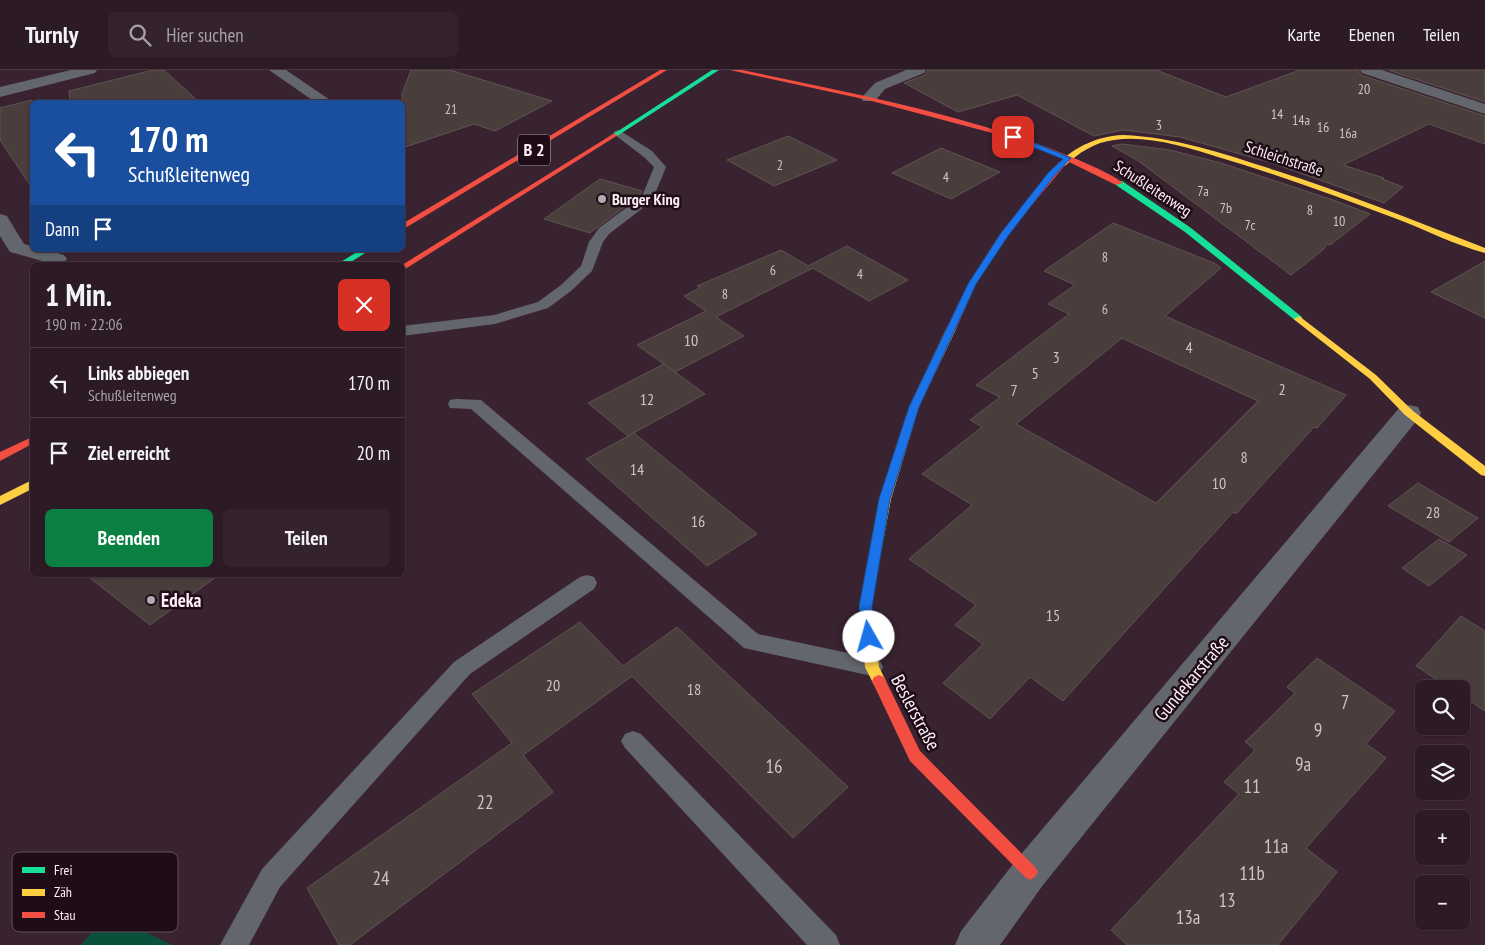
<!DOCTYPE html>
<html lang="de">
<meta charset="utf-8">
<style>
:root{--surface:#2c1a25;--page:#34232d;--text:#f1f3f6;--muted:#a6a1a7;--line:#483842;--accent:#0b8043}
body{margin:0;font-family:"PT Sans Narrow",sans-serif;background:var(--page);color:var(--text);height:100vh;display:flex;flex-direction:column;font-size:19px;white-space:nowrap}
*{box-sizing:border-box;margin:0}
p{font-size:16px;color:var(--muted)}
.icon{flex:none;width:28px;height:28px;fill:none;stroke:currentColor;stroke-width:2;stroke-linecap:round;stroke-linejoin:round}
.map{position:relative;flex:1;overflow:hidden}
.details{position:absolute;left:30px;top:192px;width:375px;height:315px;display:flex;flex-direction:column;background:var(--surface);border-radius:8px;box-shadow:0 1px 4px #0004,0 0 0 1px var(--line)}
.details>*{flex:none}
.hud{position:absolute;left:30px;top:30px;width:375px;height:152px;border-radius:8px;box-shadow:0 1px 4px #0004,0 0 0 1px var(--line);background:#1a4fa0;color:#fff;overflow:hidden}
.tools{position:absolute;left:1415px;top:610px;display:grid;gap:10px}
.tools a{display:grid;place-items:center;width:55px;height:55px;border-radius:8px;background:var(--surface);box-shadow:0 1px 4px #0004,0 0 0 1px var(--line);font-size:25px}
.pin{position:absolute;display:grid;place-items:center;width:42px;height:42px;color:#fff;margin:-21px;border-radius:10px;box-shadow:0 2px 8px #0006}
.me{position:absolute;width:55px;margin:-28px;rotate:353deg;stroke-linejoin:round;filter:drop-shadow(0 0 4px #0008)}
.turn{display:flex;align-items:center;gap:18px;height:105px;padding:0 15px;font-size:22px}
.turn .icon{width:65px;height:65px;stroke-width:2.5}
.turn b{display:block;font-size:35px;line-height:42px}
.then{display:flex;align-items:center;height:48px;padding:0 15px;background:#0003;gap:10px;font-size:19px}
.round{display:grid;place-items:center;flex:none;width:52px;height:52px;border-radius:8px;background:var(--page)}
.summary{display:flex;align-items:center;justify-content:space-between;height:85px;padding:0 15px}
h1{font-size:30px;font-weight:700;line-height:38px}
.action{display:flex;gap:10px;margin-top:auto;padding:10px 15px}
.action a{flex:1;height:58px;border-radius:8px;background:var(--accent);color:#fff;font-size:20px;font-weight:700;line-height:58px;text-align:center}
.action a+a{background:var(--page);color:var(--text)}
ul{padding:0;list-style:none}
li{display:flex;align-items:center;gap:15px;height:70px;padding:0 15px;border-top:1px solid var(--line)}
li div{flex:1}
li b{display:block;font-size:19px}
li em{font-style:normal}
header{display:flex;align-items:center;gap:30px;box-sizing:border-box;height:70px;padding:0 25px;background:var(--surface);border-bottom:1px solid var(--line)}
header strong{font-size:24px}
nav{display:flex;gap:28px;margin-inline-start:auto;font-size:18px}
.search{width:350px;height:45px;background:var(--page);display:flex;align-items:center;gap:12px;box-sizing:border-box;padding:0 18px;border-radius:8px;color:var(--muted);font-size:19px}
.map>svg:first-child{display:block}
</style>
<header>
<strong>Turnly</strong>
<div class="search"><svg class="icon" aria-label="search" viewBox="0 0 24 24"><circle cx="10" cy="10" r="6"/><path d="M15 15l6 6"/></svg>Hier suchen</div>
<nav><a>Karte</a><a>Ebenen</a><a>Teilen</a></nav>
</header>
<div class="map">
<svg width="1485" height="875" viewBox="0 0 1485 875">
<rect width="100%" height="100%" fill="#3a2331"/>
<path fill="#0a503b" d="M108,843L172,875H81Z"/>
<g fill="#4a3e3d" stroke="#5f5450" fill-rule="evenodd">
<path d="M153,0H164L199,32H70L69,21Z"/>
<path d="M411,0H450L552,31L495,61L474,54L402,78V24Z"/>
<path d="M928,0H1156L1226,27L1300,0H1358L1361,5L1485,46V74L1429,54L1343,95L1384,108L1382,109L1403,117L1384,133L1272,93L1180,67L1123,60L1094,66L1017,25L958,42L904,13L925,5Z"/>
<path d="M1388,0H1485V32Z"/>
<path d="M32,30V118L0,70V38Z"/>
<path d="M788,66L837,90L774,116L727,90Z"/>
<path d="M1122,74L1170,80L1221,93L1336,131L1370,144L1330,175L1327,174L1323,180L1291,205L1137,90L1112,76Z"/>
<path d="M941,78L1000,102L951,129L892,103Z"/>
<path d="M600,109L642,121L640,125L590,163L544,149Z"/>
<path d="M1113,153L1214,193L1221,198L1165,246L1346,325L1317,358L1314,357L1236,444L1233,442L1063,631L1030,607L990,649L943,613L983,574L955,555L976,535L909,489L972,435L922,404L982,357L970,350L1000,327L976,315L1069,244L1048,234L1075,215L1044,201ZM1122,268L1258,331L1156,433L1016,354Z"/>
<path d="M847,176L908,210L869,231L813,198L716,247L744,266L675,302L637,275L706,241L684,226L700,218L697,216L781,180L808,196Z"/>
<path d="M1485,191V248L1431,222Z"/>
<path d="M664,294L705,324L628,366L588,333Z"/>
<path d="M634,363L692,411L757,464L707,496L586,389Z"/>
<path d="M1418,413L1478,448L1449,472L1388,436Z"/>
<path d="M1439,469L1467,485L1429,516L1402,498Z"/>
<path d="M86,505H219L150,555Z"/>
<path d="M1461,546L1485,561V641L1461,625V619H1451L1416,596Z"/>
<path d="M580,552L623,596L677,557L848,717L793,768L632,606L523,685L553,722L350,875H339L307,818L512,673L472,624Z"/>
<path d="M1317,588L1395,641L1366,674L1386,688L1306,778L1337,802L1278,875H1127L1111,860L1239,724L1224,712L1255,680L1245,672L1295,623L1287,617Z"/>
</g>
<g fill="none" stroke-linecap="round" stroke-linejoin="round">
<g fill="#63666c" fill-rule="evenodd">
<path d="M619,60L652,81L666,97L652,131L609,164L603,172L592,201L571,221L548,238L495,254L402,266V256L494,245L538,232L561,215L581,196L589,172L599,158L642,126L654,97L644,87L615,65L613,63L615,61Z"/>
<path d="M456,329L481,330L758,564L872,588L880,591L883,597L880,603L872,606L744,578L471,339L450,338L448,334L450,330Z"/>
<path d="M587,505L594,507L597,513L594,519L470,604L280,817L249,875H220L262,799L454,592L580,507Z"/>
<path d="M633,661L641,664L836,865L840,875H807L625,678L621,671L625,664Z"/>
</g>
<g fill="#63666c" fill-rule="evenodd">
<path d="M71,0H97L95,3L0,27V17Z"/>
<path d="M269,0H286L333,32H315Z"/>
<path d="M906,0H926L924,3L885,19L875,31H863L861,28L875,13Z"/>
<path d="M1360,0H1382L1485,34V44L1362,3Z"/>
<path d="M0,144L7,146L24,174L32,176V180H47L64,185L67,189L64,193L57,195L10,182L0,166Z"/>
<path d="M1409,335L1418,337L1421,343L1418,349L1043,815L1000,875H955L961,861L1017,789L1400,337Z"/>
</g>
<g fill="#16e098" fill-rule="evenodd">
<path d="M712,0H719L617,66L612,65Z"/>
<path d="M1116,111H1122L1191,158L1302,247V251H1296L1185,162L1116,115Z"/>
<path d="M360,180H370L346,195H336Z"/>
</g>
<g fill="#ffcf43" fill-rule="evenodd">
<path d="M1123,65C1175,67 1225,84 1274,100C1346,123 1415,151 1485,178V183C1455,175 1426,160 1397,149C1338,127 1279,105 1218,87C1186,77 1148,65 1114,70C1095,72 1078,83 1065,96L1058,94C1075,76 1099,66 1123,65Z"/>
<path d="M1299,246L1376,305L1413,341L1485,396V406L1481,405L1405,345L1370,309L1296,251L1294,249Z"/>
<path d="M951,256L956,259L919,337L891,429L871,537L879,597L886,611L884,615L879,617L874,615L865,597L859,537L879,429L909,337L946,259Z"/>
<path d="M32,410V419L0,435V426Z"/>
</g>
<g fill="#f24e42" fill-rule="evenodd">
<path d="M660,0H667L402,160V154Z"/>
<path d="M730,0H742C847,22 954,42 1054,80C1071,87 1110,102 1123,113L1116,115L1065,90L1011,68L868,30Z"/>
<path d="M613,64L618,65L402,201V195Z"/>
<path d="M1059,92L1066,94L1007,165L976,214L956,259L951,262L948,261L946,259L968,214L1000,164Z"/>
<path d="M32,367V374L0,391V382Z"/>
<path d="M879,605L884,607L920,681L1035,797L1038,802L1035,807L1030,810L1025,807L910,691L872,611L874,607Z"/>
</g>
</g>
<path fill="#1a73e8" stroke="#114b97" d="M1010,65H1015L1071,88L1054,106L1008,166L976,214L919,337L890,429L872,537L875,567L873,571L869,572L864,571L862,567L859,537L879,429L909,337L968,214L1001,163L1048,103L1063,89L1010,68Z"/>
<g fill="#b9a7b1" stroke="#1e0d17" stroke-width="2">
<circle cx="602" cy="129" r="5"/>
<circle cx="151" cy="530" r="5"/>
</g>
<g text-anchor="middle" stroke-width="5" stroke-linejoin="round" paint-order="stroke">
<g font-size="14" fill="#d1c2c8">
<text x="1364" y="24">20</text>
<text x="451" y="44">21</text>
<text x="1277" y="49">14</text>
<text x="1301" y="55">14a</text>
<text x="1159" y="60">3</text>
<text x="1323" y="62">16</text>
<text x="1348" y="68">16a</text>
<text x="780" y="100">2</text>
<text x="946" y="112">4</text>
<text x="1203" y="126">7a</text>
<text x="1226" y="143">7b</text>
<text x="1310" y="145">8</text>
<text x="1339" y="156">10</text>
<text x="1250" y="160">7c</text>
<text x="1105" y="192">8</text>
<text x="773" y="205">6</text>
<text x="860" y="209">4</text>
<text x="725" y="229">8</text>
<text x="1105" y="244">6</text>
</g>
<g font-size="16" fill="#feeef6" stroke="#1e0d17">
<text transform="translate(1284 88) rotate(18)" y="6">Schleichstraße</text>
<text transform="translate(1153 118) rotate(33)" y="6">Schußleitenweg</text>
</g>
<g font-size="16" font-weight="bold" fill="#feeef6" stroke="#1e0d17" text-anchor="start">
<text x="612" y="135">Burger King</text>
</g>
<g font-size="16" fill="#d1c2c8">
<text x="691" y="276">10</text>
<text x="1189" y="283">4</text>
<text x="1056" y="293">3</text>
<text x="1035" y="309">5</text>
<text x="1282" y="325">2</text>
<text x="1014" y="326">7</text>
<text x="647" y="335">12</text>
<text x="1244" y="393">8</text>
<text x="637" y="405">14</text>
<text x="1219" y="419">10</text>
<text x="1433" y="448">28</text>
<text x="698" y="457">16</text>
<text x="1053" y="551">15</text>
<text x="553" y="621">20</text>
<text x="694" y="625">18</text>
</g>
<rect fill="#1e0d17" stroke="#bbaab3" stroke-width="1" x="518" y="64.5" width="32" height="31" rx="4"/>
<g font-size="18" font-weight="bold" fill="#feeef6">
<text x="534" y="86">B 2</text>
</g>
<g font-size="19" font-weight="bold" fill="#feeef6" stroke="#1e0d17" text-anchor="start">
<text x="161" y="537">Edeka</text>
</g>
<g font-size="19" fill="#feeef6" stroke="#1e0d17">
<text transform="translate(1191 608) rotate(-50)" y="7">Gundekarstraße</text>
<text transform="translate(916 642) rotate(62)" y="7">Beslerstraße</text>
</g>
<g font-size="19" fill="#d1c2c8">
<text x="1345" y="639">7</text>
<text x="1318" y="667">9</text>
<text x="1303" y="701">9a</text>
<text x="774" y="703">16</text>
<text x="1252" y="723">11</text>
<text x="485" y="739">22</text>
<text x="1276" y="783">11a</text>
<text x="1252" y="810">11b</text>
<text x="381" y="815">24</text>
<text x="1227" y="837">13</text>
<text x="1188" y="854">13a</text>
</g>
</g>
<rect x="12" y="782" width="166" height="80" rx="8" fill="#1e0d17" stroke="#61505a" stroke-width="1"/>
<rect x="22" y="797" width="23" height="6" fill="#16e098"/>
<rect x="22" y="819" width="23" height="7" fill="#ffcf43"/>
<rect x="22" y="842" width="23" height="6" fill="#f24e42"/>
<g font-size="14" fill="#feeef6">
<text x="54" y="805">Frei</text>
<text x="54" y="827">Zäh</text>
<text x="54" y="850">Stau</text>
</g>
</svg>
<div class="tools">
<a><svg class="icon" aria-label="search" viewBox="0 0 24 24"><circle cx="10" cy="10" r="6"/><path d="M15 15l6 6"/></svg></a>
<a><svg class="icon" aria-label="layers" viewBox="0 0 24 24"><path d="M12 4l9 5-9 5-9-5zM3 14l9 5 9-5"/></svg></a>
<a>+</a>
<a>−</a>
</div>
<div class="pin" style="left:1013px;top:67px;background:#d93025"><svg class="icon" aria-label="arrive" viewBox="0 0 24 24"><path d="M6 21V4h12l-3 4 3 4H6"/></svg></div>
<svg class="me" style="left:869px;top:567px" viewBox="-20 -20 40 40"><circle r="19" fill="#fff"/><path d="M0-13L10 11 0 6-10 11z" fill="#1a73e8"/></svg>
<div class="hud">
<div class="turn"><svg class="icon" aria-label="left" viewBox="0 0 24 24"><path d="M17 20v-9H6M10 6l-5 5 5 5"/></svg><div><b>170 m</b>Schußleitenweg</div></div>
<div class="then">Dann<svg class="icon" aria-label="arrive" viewBox="0 0 24 24"><path d="M6 21V4h12l-3 4 3 4H6"/></svg></div>
</div>
<section class="details">
<div class="summary"><div><h1>1 Min.</h1><p>190 m · 22:06</p></div><a class="round" style="background:#d93025;color:#fff"><svg class="icon" aria-label="close" viewBox="0 0 24 24"><path d="M6 6l12 12M18 6L6 18"/></svg></a></div>
<ul>
<li><svg class="icon" aria-label="left" viewBox="0 0 24 24"><path d="M17 20v-9H6M10 6l-5 5 5 5"/></svg><div><b>Links abbiegen</b><p>Schußleitenweg</p></div><em>170 m</em></li>
<li><svg class="icon" aria-label="arrive" viewBox="0 0 24 24"><path d="M6 21V4h12l-3 4 3 4H6"/></svg><div><b>Ziel erreicht</b></div><em>20 m</em></li>
</ul>
<div class="action"><a>Beenden</a><a>Teilen</a></div>
</section>
</div>
